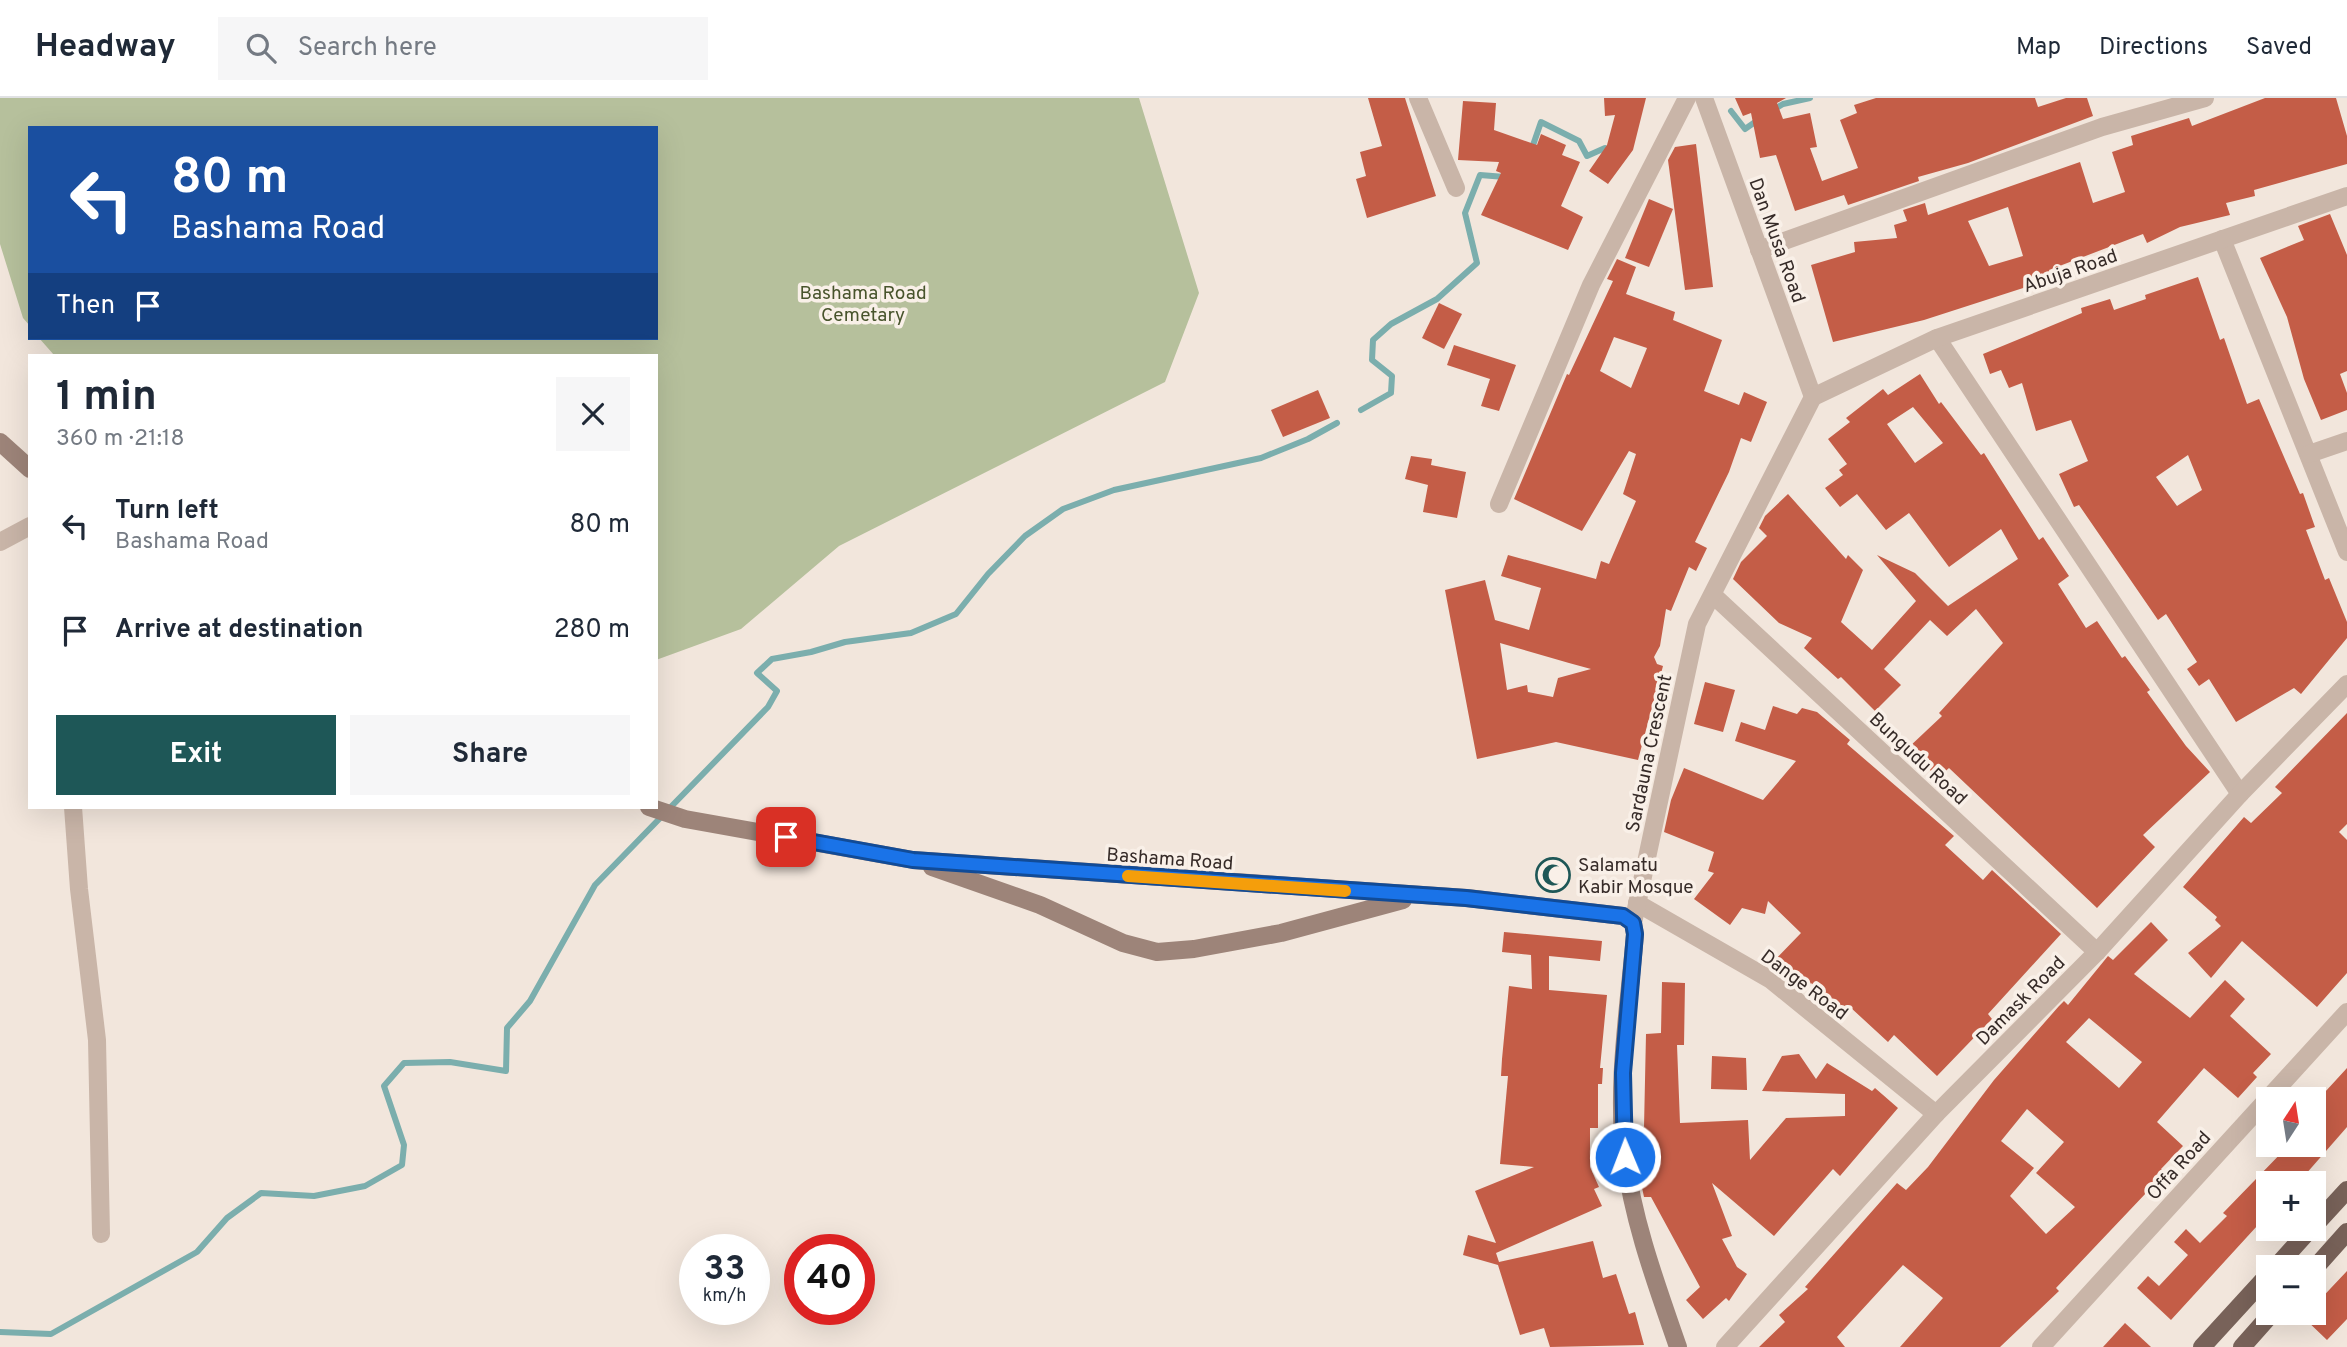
<!DOCTYPE html>
<meta charset="utf-8">
<style>
:root{--surface:#fff;--page:#f6f6f7;--text:#1f2937;--muted:#747a83;--line:#e0e1e3;--accent:#1e5757}
body{margin:0;font-family:Overpass,sans-serif;background:var(--page);color:var(--text);height:100vh;display:flex;flex-direction:column;font-size:26px;white-space:nowrap}
*{box-sizing:border-box;margin:0}
p{font-size:23px;color:var(--muted)}
.icon{flex:none;width:38px;height:38px;fill:none;stroke:currentColor;stroke-width:2;stroke-linecap:round;stroke-linejoin:round}
.map{position:relative;flex:1;overflow:hidden}
.panel{position:absolute;left:28px;top:256px;width:630px;height:455px;display:flex;flex-direction:column;background:var(--surface);border-radius:0px;box-shadow:0 7px 28px #0002}
.panel>*{flex:none}
.top-card{position:absolute;left:28px;top:28px;width:630px;height:214px;border-radius:0px;box-shadow:0 7px 28px #0002;background:#1a4fa0;color:#fff;overflow:hidden}
.needle{width:46px;rotate:12deg}
.controls{position:absolute;left:2256px;top:989px;display:grid;gap:14px}
.controls a{display:grid;place-items:center;width:70px;height:70px;border-radius:0px;background:var(--surface);box-shadow:0 7px 28px #0002;font-size:35px}
.speed{position:absolute;left:679px;top:1136px;display:flex;gap:14px;font-size:35px;font-weight:700;text-align:center}
.speed>*{display:grid;place-content:center;width:91px;height:91px;border-radius:50%;background:var(--surface);box-shadow:0 7px 28px #0002;line-height:1}
.speed small{font-size:18px;font-weight:400}
.speed .limit{border:10px solid #d22;background:#fff;color:#111}
.pin{position:absolute;display:grid;place-items:center;width:60px;height:60px;color:#fff;margin:-30px;border-radius:14px;box-shadow:0 4px 10px #0006}
.me{position:absolute;width:77px;margin:-38px;rotate:359deg;stroke-linejoin:round;filter:drop-shadow(0 0 5px #0008)}
.turn{display:flex;align-items:center;gap:24px;height:147px;padding:0 28px;font-size:32px}
.turn .icon{width:91px;height:91px;stroke-width:2.5}
.turn b{display:block;font-size:49px;line-height:60px}
.then{display:flex;align-items:center;height:66px;padding:0 28px;background:#0003;gap:14px;font-size:26px}
.round{display:grid;place-items:center;flex:none;width:74px;height:74px;border-radius:0px;background:var(--page)}
.head{display:flex;align-items:center;justify-content:space-between;height:119px;padding:0 28px}
h1{font-size:42px;font-weight:700;line-height:52px}
.primary-button{display:flex;gap:14px;margin-top:auto;padding:14px 28px}
.primary-button a{flex:1;height:80px;border-radius:0px;background:var(--accent);color:#fff;font-size:28px;font-weight:700;line-height:80px;text-align:center}
.primary-button a+a{background:var(--page);color:var(--text)}
ul{padding:0;list-style:none}
li{display:flex;align-items:center;gap:21px;height:105px;padding:0 28px}
li div{flex:1}
li b{display:block;font-size:26px}
li em{font-style:normal}
header{display:flex;align-items:center;gap:42px;box-sizing:border-box;height:98px;padding:0 35px;background:var(--surface);border-bottom:2px solid var(--line)}
header strong{font-size:33px}
nav{display:flex;gap:38px;margin-inline-start:auto;font-size:24px}
.search{width:490px;height:63px;background:var(--page);display:flex;align-items:center;gap:18px;box-sizing:border-box;padding:0 24px;border-radius:0px;color:var(--muted);font-size:26px}
.map>svg:first-child{display:block}
</style>
<header>
<strong>Headway</strong>
<div class="search"><svg class="icon" aria-label="search" viewBox="0 0 24 24"><circle cx="10" cy="10" r="6"/><path d="M15 15l6 6"/></svg>Search here</div>
<nav><a>Map</a><a>Directions</a><a>Saved</a></nav>
</header>
<div class="map">
<svg width="2347" height="1249" viewBox="0 0 2347 1249">
<rect width="100%" height="100%" fill="#f2e6dc"/>
<path fill="#b6c09c" d="M0,0H1139L1199,195L1165,284L839,448L741,531L656,562V257H54L39,240H656V30H30V228L23,220L0,146Z"/>
<g fill="none" stroke-linecap="round" stroke-linejoin="round">
<g stroke="#7baead" stroke-width="6">
<path d="M1773,12L1783,6L1810,0"/>
<path d="M1731,13L1745,31L1758,22"/>
<path d="M1531,53L1541,24L1579,43L1587,58L1605,50"/>
<path d="M1361,312L1391,295L1392,278L1372,262L1373,242L1391,226L1437,201L1477,165L1465,115L1480,77L1505,79"/>
<path d="M0,1234L51,1236L197,1154L227,1120L261,1095L314,1098L365,1088L402,1067L404,1047L384,988L404,965L450,964L506,973L507,930L530,903L595,787L768,609L777,593L757,575L772,561L811,554L845,544L911,535L956,516L988,476L1025,438L1063,411L1114,392L1261,360L1308,341L1337,325"/>
</g>
</g>
<g fill="#c45d47" fill-rule="evenodd">
<path d="M1368,0H1405L1436,98L1367,120L1356,81L1366,78L1360,54L1382,48Z"/>
<path d="M1604,0H1646L1633,52L1608,86L1589,73L1607,47L1615,17L1605,18Z"/>
<path d="M1735,0H1786L1777,5L1783,21L1810,15L1817,49L1810,50L1822,83L1858,70L1840,22L1857,15L1854,7L1876,0H2035L2038,9L2066,0H2087L2093,18L1968,65L1918,79L1919,83L1848,107L1844,97L1795,113L1776,57L1760,60L1751,15L1743,18Z"/>
<path d="M2265,0H2336L2347,38V66L2254,92L2255,98L2226,105L2230,117L2180,129L2147,145L2143,136L2049,172L2051,181L1924,222L1833,244L1811,167L1855,154L1854,144L1897,140L1894,127L1907,123L1903,112L1925,105L1928,117L2080,64L2093,105L2125,94L2112,54L2133,47L2131,38L2189,20L2192,28ZM2008,109L2023,158L1989,168L1968,123Z"/>
<path d="M1463,3L1496,5L1494,32L1537,47L1541,36L1566,47L1562,57L1580,64L1561,108L1583,119L1568,152L1481,117L1501,75L1496,73L1499,64L1458,62Z"/>
<path d="M1696,46L1713,189L1685,192L1668,62L1675,49Z"/>
<path d="M1649,101L1673,111L1649,169L1625,160Z"/>
<path d="M2330,116L2347,157V273L2340,276L2347,295V312L2321,322L2304,281L2287,219L2260,160L2304,142L2298,128Z"/>
<path d="M1617,161L1636,169L1626,196L1675,214L1673,222L1722,242L1704,293L1739,307L1744,294L1767,304L1751,344L1741,340L1729,374L1695,444L1707,450L1696,473L1689,469L1671,513L1666,511L1660,548L1654,559L1657,566L1663,568L1638,662L1556,644L1477,661L1445,492L1485,482L1495,522L1529,532L1541,490L1501,478L1508,457L1596,481L1601,463L1609,466L1636,403L1623,396L1636,356L1629,353L1582,433L1514,401L1567,276L1569,277L1613,183L1607,181ZM1614,239L1647,250L1631,290L1600,273ZM1500,545L1569,565L1591,571L1558,580L1553,599L1528,594L1527,587L1507,592Z"/>
<path d="M2198,179L2220,242L2224,240L2247,306L2259,301L2300,396L2303,395L2315,429L2306,432L2325,482L2329,480L2347,524V540L2301,596L2294,590L2236,624L2209,581L2199,588L2187,571L2197,564L2166,516L2158,522L2079,407L2074,409L2059,376L2088,363L2071,322L2036,333L2022,285L2009,290L2001,272L1990,276L1983,256L2082,215L2081,210L2110,201L2114,212L2146,201L2145,197ZM2188,357L2202,392L2177,408L2156,379Z"/>
<path d="M1439,205L1462,216L1444,251L1422,240Z"/>
<path d="M1454,247L1516,267L1499,313L1481,308L1490,281L1447,267Z"/>
<path d="M1920,276L1939,306L1941,304L1981,357L1984,355L2039,442L2043,439L2069,478L2058,486L2086,530L2097,523L2122,560L2125,558L2150,592L2147,594L2186,648L2210,674L2143,737L2155,749L2097,810L1949,670L1938,680L1908,650L1942,618L1939,615L2003,545L1976,511L1947,538L1930,522L1884,571L1901,587L1875,613L1841,579L1838,581L1804,550L1812,540L1779,525L1733,481L1741,464L1767,438L1759,430L1765,418L1788,396L1846,461L1848,457L1863,472L1841,524L1872,552L1916,503L1877,457L1915,475L1948,508L2018,461L2001,431L1949,469L1909,415L1886,432L1857,396L1840,409L1825,390L1843,377L1839,372L1847,366L1828,341L1850,324L1846,320L1883,291L1888,297ZM1913,309L1943,345L1915,365L1887,326Z"/>
<path d="M1318,292L1330,320L1283,339L1271,312Z"/>
<path d="M1411,358L1432,361L1431,367L1466,374L1457,420L1423,414L1428,387L1405,381Z"/>
<path d="M1705,584L1735,592L1723,634L1694,626Z"/>
<path d="M1773,608L1797,616L1802,610L1817,614L1850,642L1847,646L1954,738L1945,747L1983,782L1992,772L2061,836L1988,916L1992,921L1937,978L1894,937L1888,944L1850,909L1844,916L1811,885L1803,892L1773,864L1801,835L1768,803L1765,816L1742,810L1730,827L1694,801L1714,775L1708,773L1714,754L1664,734L1671,702L1684,670L1763,702L1796,663L1735,643L1741,624L1765,632Z"/>
<path d="M2347,615V726L2339,734L2347,742V875L2317,909L2242,843L2211,880L2188,855L2221,828L2215,822L2217,819L2183,789L2244,719L2251,725L2282,695L2275,689Z"/>
<path d="M2151,824L2168,842L2134,876L2190,920L2225,882L2245,901L2230,918L2271,956L2253,975L2257,979L2238,1000L2204,970L2157,1024L2183,1048L2161,1071L2165,1075L2056,1190L2059,1193L2000,1249H1900L1943,1200L1903,1167L1837,1239L1845,1249H1759L1785,1224L1779,1217L1808,1191L1805,1189L1897,1085L1906,1092L1928,1069L1994,982L2059,908L2064,903L2068,907L2108,858L2113,862ZM2089,920L2142,964L2119,990L2066,944ZM2027,1011L2064,1044L2036,1075L2075,1109L2046,1136L2010,1098L2034,1070L2001,1043Z"/>
<path d="M1504,834L1602,843L1600,863L1549,858V892L1607,897L1600,970H1603L1602,986H1598V1030H1590V1069L1599,1089L1594,1091L1602,1108L1496,1155L1499,1164L1593,1143L1603,1180L1616,1176L1629,1216L1635,1214L1644,1247L1550,1249L1544,1230L1520,1237L1498,1167L1463,1157L1468,1137L1496,1145L1475,1093L1534,1069L1500,1066L1508,978H1501L1502,961L1509,888L1532,891L1531,857L1502,854Z"/>
<path d="M1662,884L1685,885L1684,947H1677L1680,1025L1748,1022L1750,1062L1786,1020L1845,1018V996L1762,993L1782,958L1799,956L1816,981L1827,965L1872,993L1875,990L1898,1010L1840,1078L1833,1071L1774,1138L1712,1085L1732,1138L1722,1141L1737,1169L1747,1176L1729,1203L1726,1200L1703,1221L1686,1202L1700,1189L1651,1099H1644L1641,1085L1638,1029H1644L1646,936L1661,935Z"/>
<path d="M1712,958L1746,960L1747,992L1711,991Z"/>
<path d="M2347,970V1029L2298,1085H2268V1116L2171,1222L2137,1190L2148,1178L2159,1188L2188,1157L2174,1144L2186,1131L2200,1145L2227,1118L2223,1115L2290,1046H2314V1006Z"/>
<path d="M2347,1173V1221L2327,1242L2303,1219L2308,1214H2314V1208Z"/>
<path d="M2125,1225L2151,1249H2103Z"/>
</g>
<g fill="none" stroke-linecap="round" stroke-linejoin="round">
<g stroke="#c9b5a8" stroke-width="18">
<path d="M1418,0L1456,90"/>
<path d="M1704,0L1813,299"/>
<path d="M2222,141L2347,454"/>
<path d="M1759,152L2102,29L2205,0"/>
<path d="M1937,240L2240,696"/>
<path d="M1813,299L1937,240L2347,98"/>
<path d="M2309,356L2347,343"/>
<path d="M1499,406L1591,187L1687,0"/>
<path d="M0,444L30,428"/>
<path d="M1713,497L2097,854"/>
<path d="M73,709L79,791L97,942L101,1136"/>
<path d="M1637,805L1771,882L1936,1016"/>
<path d="M1633,825L1697,526L1813,299"/>
<path d="M1725,1249L1936,1016L2097,854L2240,696L2347,586"/>
<path d="M2041,1249L2347,914"/>
</g>
<g stroke="#9d8479" stroke-width="18">
<path d="M0,344L30,371"/>
<path d="M649,709L685,721L913,762L1467,800L1623,818L1633,825L1635,836C1629,909 1616,987 1625,1059C1633,1124 1657,1188 1678,1249"/>
<path d="M932,769L1040,807L1123,845L1157,854L1194,851L1281,835L1403,802"/>
</g>
<g stroke="#786259" stroke-width="18">
<path d="M2314,1128L2347,1092"/>
<path d="M2276,1169L2311,1130"/>
<path d="M2314,1171L2347,1134"/>
<path d="M2202,1249L2268,1177"/>
<path d="M2242,1249L2273,1214"/>
</g>
</g>
<g fill="none" stroke-linecap="round" stroke-linejoin="round">
<g stroke="#114b97" stroke-width="18">
<path id="route" d="M786,739L913,762L1466,800L1623,818L1633,825L1635,836L1623,975L1625,1059"/>
</g>
<use href="#route" stroke="#1a73e8" stroke-width="12"/>
<path stroke="#f59e0b" stroke-width="12" d="M1128,778L1345,793"/>
</g>
<defs>
<g id="mosque-ring" transform="scale(1.75)"><circle r="9.5" fill="#f9f0e8" stroke="#1e5757" stroke-width="1.5"/><path d="M3.5-4.9A6 6 0 1 0 3.5 4.9A5 5 0 1 1 3.5-4.9Z" fill="#1e5757"/></g>
</defs>
<g fill-rule="evenodd">
<use href="#mosque-ring" x="1553" y="777"/>
</g>
<g text-anchor="middle" stroke-width="7" stroke-linejoin="round" paint-order="stroke">
<g font-size="19" fill="#362b28" stroke="#f9f0e8">
<text transform="translate(1778 142) rotate(70)" y="7">Dan Musa Road</text>
<text transform="translate(2070 172) rotate(-19)" y="7">Abuja Road</text>
<text transform="translate(1648 655) rotate(-78)" y="7">Sardauna Crescent</text>
<text transform="translate(1919 660) rotate(43)" y="7">Bungudu Road</text>
<text transform="translate(1170 760) rotate(4)" y="7">Bashama Road</text>
<text transform="translate(1805 886) rotate(37)" y="7">Dange Road</text>
<text transform="translate(2020 902) rotate(-45)" y="7">Damask Road</text>
<text transform="translate(2178 1067) rotate(-48)" y="7">Offa Road</text>
</g>
<g font-size="19" fill="#48542c" stroke="#f9f0e8">
<text x="863" y="201">Bashama Road<tspan x="863" dy="22">Cemetary</tspan></text>
</g>
<g font-size="19" fill="#362b28" stroke="#f9f0e8" text-anchor="start">
<text x="1578" y="773">Salamatu<tspan x="1578" dy="22">Kabir Mosque</tspan></text>
</g>
</g>
</svg>
<div class="controls">
<a><svg class="needle" viewBox="-14 -14 28 28"><path d="M0-13l5 13h-10z" fill="#e53935"/><path d="M0 13l5-13h-10z" fill="#747a83"/></svg></a>
<a>+</a>
<a>−</a>
</div>
<div class="speed"><div>33<small>km/h</small></div><div class="limit">40</div></div>
<div class="pin" style="left:786px;top:739px;background:#d93025"><svg class="icon" aria-label="arrive" viewBox="0 0 24 24"><path d="M6 21V4h12l-3 4 3 4H6"/></svg></div>
<svg class="me" style="left:1625px;top:1059px" viewBox="-20 -20 40 40"><circle r="17" fill="#1a73e8" stroke="#fff" stroke-width="3"/><path d="M0-11L8 9 0 5-8 9z" fill="#fff"/></svg>
<div class="top-card">
<div class="turn"><svg class="icon" aria-label="left" viewBox="0 0 24 24"><path d="M17 20v-9H6M10 6l-5 5 5 5"/></svg><div><b>80 m</b>Bashama Road</div></div>
<div class="then">Then<svg class="icon" aria-label="arrive" viewBox="0 0 24 24"><path d="M6 21V4h12l-3 4 3 4H6"/></svg></div>
</div>
<section class="panel">
<div class="head"><div><h1>1 min</h1><p>360 m · 21:18</p></div><a class="round"><svg class="icon" aria-label="close" viewBox="0 0 24 24"><path d="M6 6l12 12M18 6L6 18"/></svg></a></div>
<ul>
<li><svg class="icon" aria-label="left" viewBox="0 0 24 24"><path d="M17 20v-9H6M10 6l-5 5 5 5"/></svg><div><b>Turn left</b><p>Bashama Road</p></div><em>80 m</em></li>
<li><svg class="icon" aria-label="arrive" viewBox="0 0 24 24"><path d="M6 21V4h12l-3 4 3 4H6"/></svg><div><b>Arrive at destination</b></div><em>280 m</em></li>
</ul>
<div class="primary-button"><a>Exit</a><a>Share</a></div>
</section>
</div>
